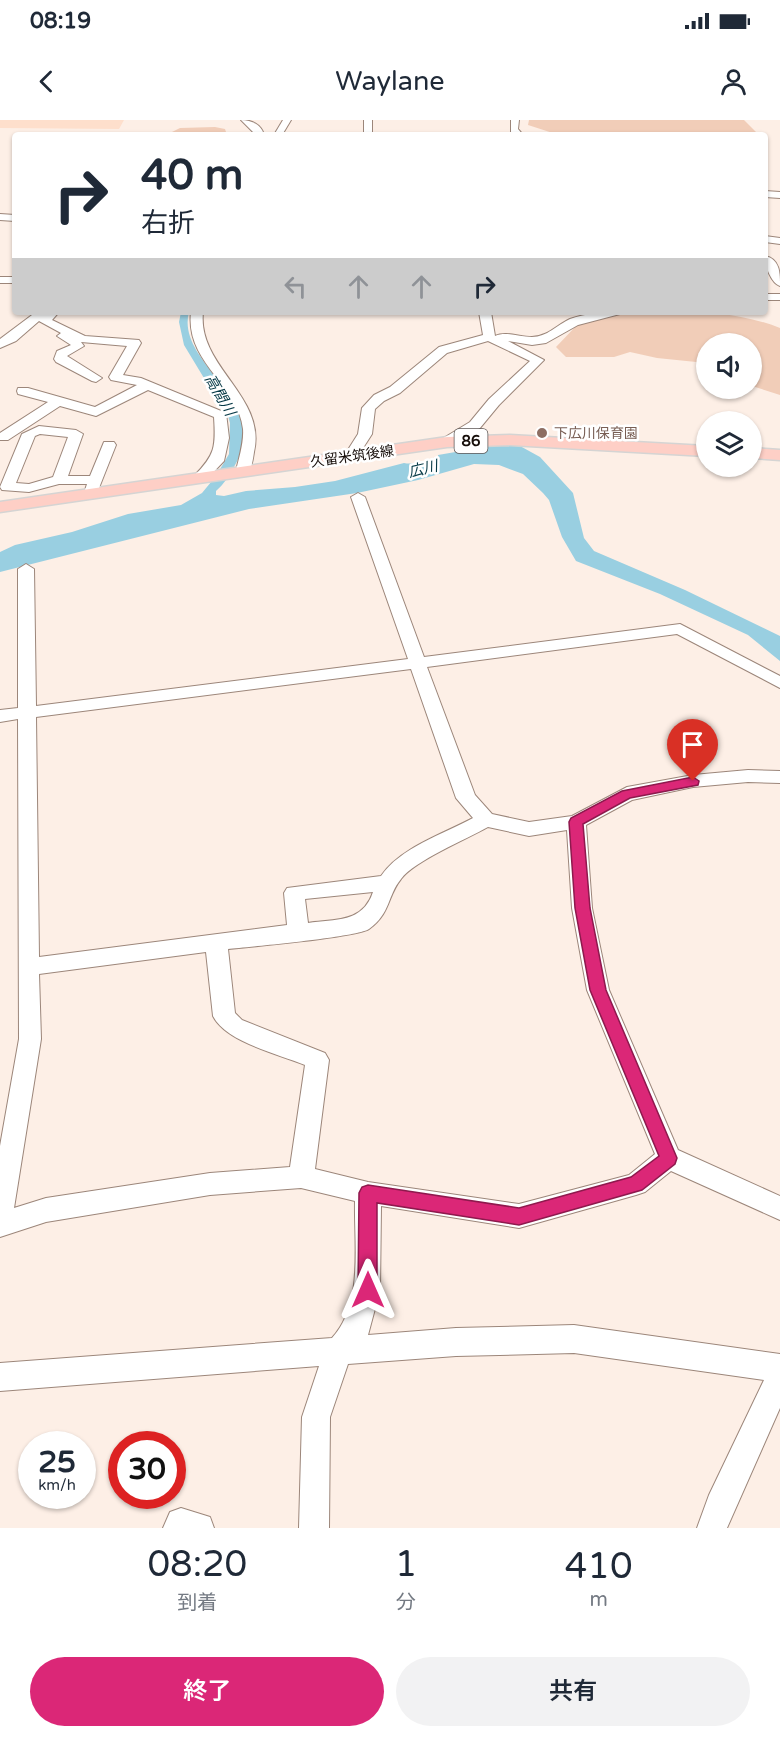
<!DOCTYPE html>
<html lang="ja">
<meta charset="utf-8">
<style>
:root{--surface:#fff;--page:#f2f2f3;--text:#1f2937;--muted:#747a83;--accent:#db2777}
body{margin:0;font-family:"Varela Round","Noto Sans JP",sans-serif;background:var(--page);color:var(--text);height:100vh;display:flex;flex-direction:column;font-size:22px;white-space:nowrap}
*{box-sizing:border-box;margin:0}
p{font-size:20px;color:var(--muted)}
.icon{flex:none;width:33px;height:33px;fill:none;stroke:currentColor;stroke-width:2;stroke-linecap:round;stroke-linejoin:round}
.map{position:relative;height:1408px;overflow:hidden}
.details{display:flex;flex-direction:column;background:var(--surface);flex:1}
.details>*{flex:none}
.hud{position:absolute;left:12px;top:12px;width:756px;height:183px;border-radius:6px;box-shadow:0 2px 4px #0004;background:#fff;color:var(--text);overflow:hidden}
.controls{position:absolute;left:696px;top:213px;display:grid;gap:12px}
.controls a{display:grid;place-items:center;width:66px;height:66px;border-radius:50%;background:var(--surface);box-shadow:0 2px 4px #0004;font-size:30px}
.speed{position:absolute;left:18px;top:1311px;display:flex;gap:12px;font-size:30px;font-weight:700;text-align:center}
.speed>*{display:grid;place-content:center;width:78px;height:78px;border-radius:50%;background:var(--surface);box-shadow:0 2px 4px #0004;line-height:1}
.speed small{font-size:15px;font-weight:400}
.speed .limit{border:9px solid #d22;background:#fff;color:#111}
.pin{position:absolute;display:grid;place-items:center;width:51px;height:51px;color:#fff;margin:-62px -26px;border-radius:50% 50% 50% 0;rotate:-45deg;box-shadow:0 0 6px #0007}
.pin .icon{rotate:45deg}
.me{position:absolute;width:66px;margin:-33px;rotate:0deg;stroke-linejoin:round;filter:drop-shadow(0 0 4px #0008)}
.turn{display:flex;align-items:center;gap:21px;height:126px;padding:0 30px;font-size:27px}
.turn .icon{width:78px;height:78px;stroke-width:2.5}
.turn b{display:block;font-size:42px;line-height:51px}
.lanes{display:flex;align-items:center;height:57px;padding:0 30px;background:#0003;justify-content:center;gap:30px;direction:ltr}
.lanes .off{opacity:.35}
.eta{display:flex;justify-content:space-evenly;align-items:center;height:102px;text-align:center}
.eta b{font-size:36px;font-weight:600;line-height:42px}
.cta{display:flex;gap:12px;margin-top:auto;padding:12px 30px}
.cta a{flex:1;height:69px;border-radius:36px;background:var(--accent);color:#fff;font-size:24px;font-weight:600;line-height:69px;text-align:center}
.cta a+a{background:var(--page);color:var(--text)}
.status{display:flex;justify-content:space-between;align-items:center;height:42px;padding:0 30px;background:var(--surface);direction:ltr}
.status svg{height:16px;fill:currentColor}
header{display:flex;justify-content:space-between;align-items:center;height:78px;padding:0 30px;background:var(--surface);font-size:27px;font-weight:600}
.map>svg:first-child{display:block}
</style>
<div class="status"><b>08:19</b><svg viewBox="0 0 49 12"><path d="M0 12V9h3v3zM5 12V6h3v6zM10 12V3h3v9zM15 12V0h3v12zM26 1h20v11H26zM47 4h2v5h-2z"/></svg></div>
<header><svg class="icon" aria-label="back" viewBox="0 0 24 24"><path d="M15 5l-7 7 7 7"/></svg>Waylane<svg class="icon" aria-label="person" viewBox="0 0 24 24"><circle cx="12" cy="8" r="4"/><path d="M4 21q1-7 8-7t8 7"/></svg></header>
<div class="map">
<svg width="780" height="1408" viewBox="0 0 780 1408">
<rect width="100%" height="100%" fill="#fdefe6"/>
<path fill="#fedfcc" d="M0,0H124L119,9L0,8Z"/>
<g fill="#f1cdb8">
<path d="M529,0H744L759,15H559L528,5Z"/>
<path d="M215,7L225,9L227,15H171L172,12L180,8Z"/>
<path d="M627,192C681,192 729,188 780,208V275L752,266V224H706V243L657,238L630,232L614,237H566L556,227L578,204Z"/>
</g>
<path fill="#99cfe1" d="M181,192H189C175,244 272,279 235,345C230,355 224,364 216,371V375L224,376L246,371L295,367L335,361L404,343C413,345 429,341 438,338V335L473,329L478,326H520L540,337L573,373L584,418L594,431L685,470L780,516V541L748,515L660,474L576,441L562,417L549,380L543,373L523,354L499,345L474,344L418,360L357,373L249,389L0,452V432L15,425L72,412L128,394L181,385L202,373L216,356L229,334L230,303L227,292L213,273L184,225L179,202Z"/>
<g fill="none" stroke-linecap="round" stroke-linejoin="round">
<g stroke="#9c867a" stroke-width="2">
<g id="minor">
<path d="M241,0C251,0 261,4 264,15H256Z"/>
<path d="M283,0H291L282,15H274Z"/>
<rect x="364" y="0" width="8" height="15"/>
<path d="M511,0H519L518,9L523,15H514L511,12Z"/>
<path d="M765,71L780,72V78L765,77Z"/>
<path d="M0,94L15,95V101L0,100Z"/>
<path d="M765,116L780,118V124L765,122Z"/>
<path d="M765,136C780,139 780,153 780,166C771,163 765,146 765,136Z"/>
<rect x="0" y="157" width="15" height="6"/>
<rect x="765" y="174" width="15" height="6"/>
<path d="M36,192H59L52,200L85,216L139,220L141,223L123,255L141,258L226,293L229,318L224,341L204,362H194L192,359L194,356C215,335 216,327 214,297L148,270L96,296L60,286L8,320H0V313L48,282L18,274L17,271L18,268H28L95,287L137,265L111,260L109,257L127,226L81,222L84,226L67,236L102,258L96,262L92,261L56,242L54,239L57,231L71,225L57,216L61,213L39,201L16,221L0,228V219Z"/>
<path d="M191,192H203C197,247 267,276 254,332C253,339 252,347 248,354L243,355L236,351C239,337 244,323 243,309C238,264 185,243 191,192Z"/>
<path d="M479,192H491L495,216C506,211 519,217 532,217C547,217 557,205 570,199C586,193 605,192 622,192L620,194L578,205L546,223L532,225L508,221L544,240L499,285L480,308L447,326L440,322L442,319L470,302L489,279L530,241L488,221L447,233L400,273L384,281L375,289L372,314L356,339H346L344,336L358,314L362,288L374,275L390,267L439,227L483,215Z"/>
<path d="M39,306L76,310L83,314L68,356H90L104,322H114L116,325L97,373H87L85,370L87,364H59L29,372L2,370L0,367L22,314ZM40,314L68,317L53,357L29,364L16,363L35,316Z"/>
<path d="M358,373L365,377L424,537L680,504L780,556V568L677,514L427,547L475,675L492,694L529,702L572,696L627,667L693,655L748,650L780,651V663L748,662L693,667L632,680L586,705L592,788L609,870L678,1030L780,1076V1100L671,1051L645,1072L636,1075L519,1108L381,1086L380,1170L368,1215L456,1208L574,1205L780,1234V1288L727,1408H697L709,1375L764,1260L574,1233L456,1236L348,1244L330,1297L329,1408H299L302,1297L319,1246L0,1271V1243L332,1218C364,1183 354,1125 355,1081L301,1068L210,1075L46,1102L0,1117V1026L19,919L18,599L0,602V590L18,588V449L26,444L34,449L36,586L408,539L351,377ZM411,549L456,678L473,698C443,714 400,728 381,756L287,768L284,773L287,805L39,837L36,597ZM488,707L529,716L567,710L572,788L587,870L655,1034L629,1055L519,1084L368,1062L315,1049L329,940L325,933L242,900L235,893L228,829C249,827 358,817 369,809C391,793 387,776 401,759C414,741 467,719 488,707ZM373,772C363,803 335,799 308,803L305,779ZM206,832L213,896C226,922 278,934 305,945L290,1047L210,1053L46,1078L14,1088L41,919L39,854Z"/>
<path d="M181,1388L210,1397L214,1408H163L170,1392Z"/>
</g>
</g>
<g stroke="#d5d4d3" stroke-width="3">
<g id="major">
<path d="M510,315L706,326V336L510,325L447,327L0,392V382L447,317Z"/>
<path d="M752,328L780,330V340L752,338Z"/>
</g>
</g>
<use href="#minor" fill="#fff" fill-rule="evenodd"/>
<use href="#major" fill="#fecfc6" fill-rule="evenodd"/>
</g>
<path fill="#db2777" stroke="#8e194d" stroke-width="1.5" d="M693,657L699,661L698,665L630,678L583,704L590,788L606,870L677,1038L675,1044L642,1070L519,1105L377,1083V1170L374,1177L368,1179L361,1177L358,1170L359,1073L362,1067L368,1065L519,1088L631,1057L659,1036L590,870L575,788L569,702L571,698L622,671Z"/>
<circle fill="#8d6e63" stroke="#fff" stroke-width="2" cx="542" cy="313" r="6"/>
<g text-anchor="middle" stroke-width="5" stroke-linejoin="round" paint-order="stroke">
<g font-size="14" fill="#785e54" stroke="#fff" text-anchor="start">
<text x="554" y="318">下広川保育園</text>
</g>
<g font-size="14" fill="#160e0a" stroke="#fff">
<text transform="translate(352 336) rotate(-8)" y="5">久留米筑後線</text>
</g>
<g font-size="15" font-style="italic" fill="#063946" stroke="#fff">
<text transform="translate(220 275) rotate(60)" y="5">高間川</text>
<text transform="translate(423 349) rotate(-13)" y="5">広川</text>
</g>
<rect fill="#fff" stroke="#5c5654" stroke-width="1.5" x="454.5" y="309" width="33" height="24" rx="4.5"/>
<g font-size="15" font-weight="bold" fill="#160e0a">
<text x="471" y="326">86</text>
</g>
</g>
</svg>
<div class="controls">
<a><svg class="icon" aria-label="sound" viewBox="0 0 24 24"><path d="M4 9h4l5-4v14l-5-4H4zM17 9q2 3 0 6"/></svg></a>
<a><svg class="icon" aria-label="layers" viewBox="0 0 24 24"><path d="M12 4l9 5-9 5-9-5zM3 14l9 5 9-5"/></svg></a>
</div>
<div class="speed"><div>25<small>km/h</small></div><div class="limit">30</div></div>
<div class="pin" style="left:693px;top:661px;background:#d93025"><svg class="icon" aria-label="arrive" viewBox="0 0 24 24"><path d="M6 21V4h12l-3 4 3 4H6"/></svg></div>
<svg class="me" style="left:368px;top:1170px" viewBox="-20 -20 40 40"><path d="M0-17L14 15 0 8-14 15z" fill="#db2777" stroke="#fff" stroke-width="4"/></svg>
<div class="hud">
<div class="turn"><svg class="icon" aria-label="right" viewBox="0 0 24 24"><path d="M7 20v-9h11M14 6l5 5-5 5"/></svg><div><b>40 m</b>右折</div></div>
<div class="lanes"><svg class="icon off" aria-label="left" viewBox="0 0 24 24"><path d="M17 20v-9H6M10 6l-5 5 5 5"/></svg><svg class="icon off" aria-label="ahead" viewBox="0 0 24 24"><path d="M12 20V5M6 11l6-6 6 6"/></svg><svg class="icon off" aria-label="ahead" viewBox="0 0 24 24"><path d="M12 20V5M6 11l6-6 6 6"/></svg><svg class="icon" aria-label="right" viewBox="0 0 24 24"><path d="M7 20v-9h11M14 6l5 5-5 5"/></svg></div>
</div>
</div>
<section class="details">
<div class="eta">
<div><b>08:20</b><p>到着</p></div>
<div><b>1</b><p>分</p></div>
<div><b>410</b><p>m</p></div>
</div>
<div class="cta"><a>終了</a><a>共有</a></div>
</section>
